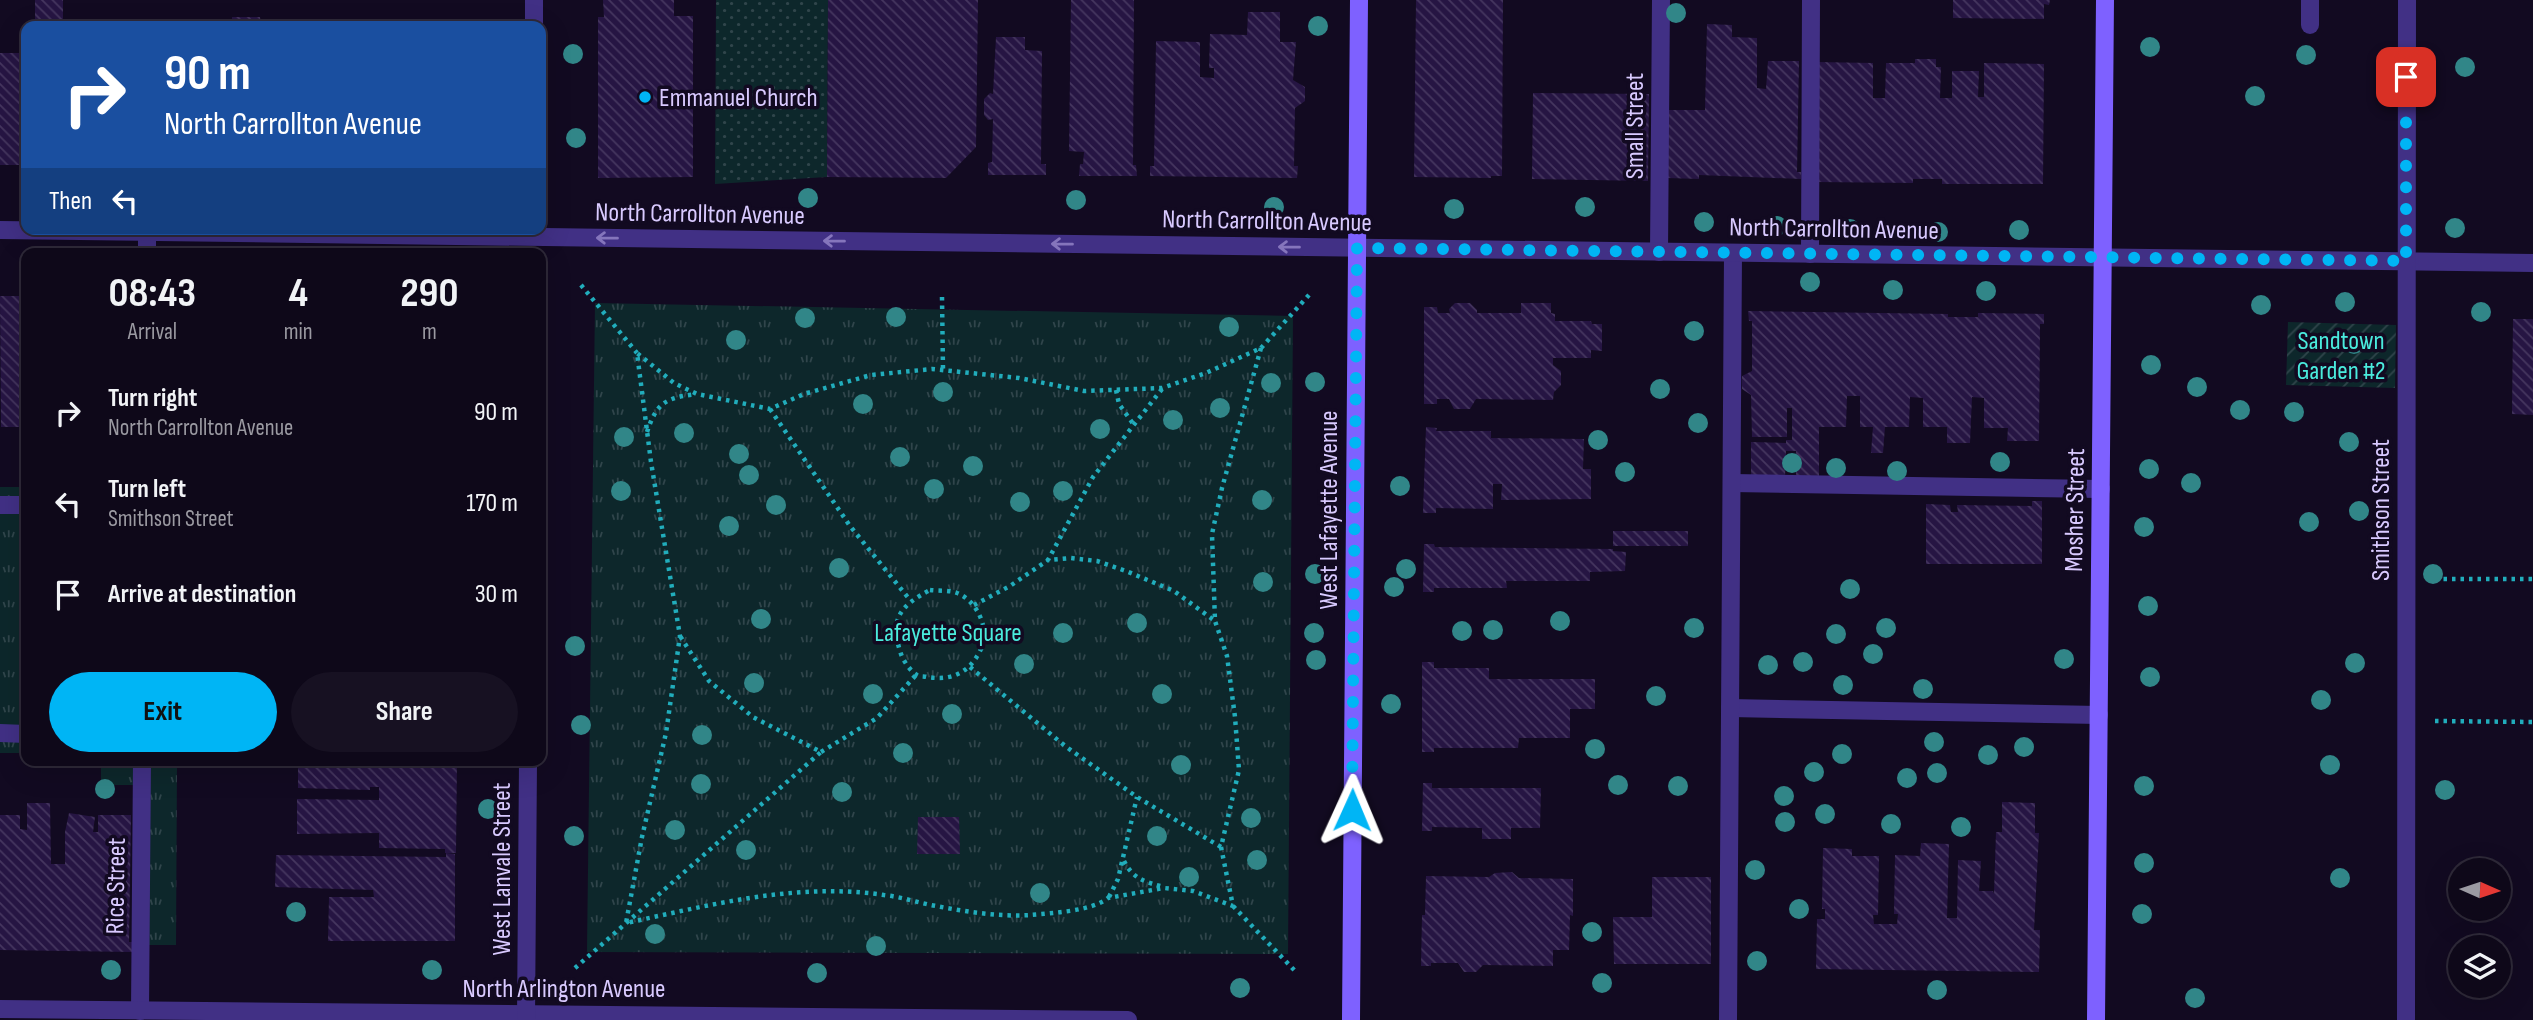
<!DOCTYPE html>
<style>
:root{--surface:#0e0819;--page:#171122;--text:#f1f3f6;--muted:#9b9aa2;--line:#2e2938;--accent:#00b5f5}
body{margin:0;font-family:"Sofia Sans Condensed",sans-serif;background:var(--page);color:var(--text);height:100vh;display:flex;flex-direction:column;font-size:26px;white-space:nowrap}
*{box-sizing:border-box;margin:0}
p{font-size:23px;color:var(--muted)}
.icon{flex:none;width:38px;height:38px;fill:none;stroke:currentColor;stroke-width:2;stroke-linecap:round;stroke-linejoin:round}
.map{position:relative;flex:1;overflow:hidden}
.side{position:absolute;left:21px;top:248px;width:525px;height:518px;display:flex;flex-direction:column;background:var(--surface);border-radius:14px;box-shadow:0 7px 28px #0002,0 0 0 2px var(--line)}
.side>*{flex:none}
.hud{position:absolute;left:21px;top:21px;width:525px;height:214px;border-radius:14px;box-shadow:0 7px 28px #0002,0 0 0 2px var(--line);background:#1a4fa0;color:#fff;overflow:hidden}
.needle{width:46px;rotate:93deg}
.controls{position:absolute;left:2448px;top:858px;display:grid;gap:14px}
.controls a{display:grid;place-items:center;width:63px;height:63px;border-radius:50%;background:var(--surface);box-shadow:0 7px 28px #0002,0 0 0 2px var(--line);font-size:35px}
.pin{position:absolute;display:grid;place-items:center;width:60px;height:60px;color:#fff;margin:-30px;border-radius:14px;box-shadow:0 4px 10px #0006}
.me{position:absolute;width:77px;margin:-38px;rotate:1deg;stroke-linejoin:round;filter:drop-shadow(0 0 5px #0008)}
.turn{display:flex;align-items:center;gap:24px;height:147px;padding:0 28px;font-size:32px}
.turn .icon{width:91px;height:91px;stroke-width:2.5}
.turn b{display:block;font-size:49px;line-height:60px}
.then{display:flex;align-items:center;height:66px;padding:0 28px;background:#0003;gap:14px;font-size:26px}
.eta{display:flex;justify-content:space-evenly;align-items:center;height:119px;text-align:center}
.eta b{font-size:42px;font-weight:700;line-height:49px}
.primary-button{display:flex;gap:14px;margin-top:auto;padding:14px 28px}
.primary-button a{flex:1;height:80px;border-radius:42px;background:var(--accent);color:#111;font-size:28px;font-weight:700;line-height:80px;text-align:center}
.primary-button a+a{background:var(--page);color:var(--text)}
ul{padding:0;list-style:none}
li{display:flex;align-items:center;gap:21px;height:91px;padding:0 28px}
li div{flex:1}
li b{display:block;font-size:26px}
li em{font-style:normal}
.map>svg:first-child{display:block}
</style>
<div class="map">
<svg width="2533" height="1020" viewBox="0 0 2533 1020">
<defs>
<pattern id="grass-dots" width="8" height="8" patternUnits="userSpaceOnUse" patternTransform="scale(1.75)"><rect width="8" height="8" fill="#0d272b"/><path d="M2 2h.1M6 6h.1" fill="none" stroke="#30454b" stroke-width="1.8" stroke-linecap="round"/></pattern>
<pattern id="park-tufts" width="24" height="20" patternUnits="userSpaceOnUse" patternTransform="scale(1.75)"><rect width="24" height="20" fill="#0d272b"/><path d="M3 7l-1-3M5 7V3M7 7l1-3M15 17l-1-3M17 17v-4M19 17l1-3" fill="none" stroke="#30454b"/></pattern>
<pattern id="garden-furrows" width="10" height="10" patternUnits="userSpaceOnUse" patternTransform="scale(1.75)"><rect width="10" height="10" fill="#0d272b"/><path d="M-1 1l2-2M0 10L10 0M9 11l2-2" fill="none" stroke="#30454b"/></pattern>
<pattern id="building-back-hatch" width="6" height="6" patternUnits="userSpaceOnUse" patternTransform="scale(1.75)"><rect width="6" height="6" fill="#261543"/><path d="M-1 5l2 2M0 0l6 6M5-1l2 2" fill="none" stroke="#45365f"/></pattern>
</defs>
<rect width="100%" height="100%" fill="#120a21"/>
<path fill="url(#grass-dots)" d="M716,0H828L827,177L715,184Z"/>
<g fill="url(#park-tufts)">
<path d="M595,303L1293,316L1288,954L587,952Z"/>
<rect x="0" y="487" width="26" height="266"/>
<path d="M101,761H177L176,945H134V785H101Z"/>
</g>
<path fill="url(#garden-furrows)" d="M2288,322L2396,325L2395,388L2286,385Z"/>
<g fill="url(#building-back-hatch)">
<rect x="35" y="0" width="28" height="26"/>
<path d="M603,0H674V16H693V177L598,178V17H604Z"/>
<path d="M828,0H978L976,147L946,178L827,177Z"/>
<path d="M1071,0H1134L1133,165H1136L1137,176H1079L1080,164H1083L1084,152L1069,151Z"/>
<path d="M1416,0H1503L1502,176H1491V178L1414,177Z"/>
<path d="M1953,0H2050L2049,5L2044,4V19L1953,18Z"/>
<path d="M1248,12H1280V42H1296L1293,80L1305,87V101L1295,108L1294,166H1298L1297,178L1150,176V166H1154L1156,41L1200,42V77L1214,78V68H1209L1210,34L1247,35Z"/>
<path d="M232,17H260L261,26H232Z"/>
<path d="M1707,24L1732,25V37L1757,38V88L1766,89L1768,61H1799L1797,172H1801V179L1699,175V179L1667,178L1668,110H1705Z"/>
<path d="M996,37H1025V50L1042,51L1041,164H1046V175H988V163L992,162L993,119L988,120L984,115V99L990,93L993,94Z"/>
<rect x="0" y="53" width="26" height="112"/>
<path d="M1915,59H1936V67H1941L1940,98H1952V71H1979L1978,97H1984V63L2044,64L2043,184H1942V179H1913V183L1815,182L1816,62L1873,63V98H1885L1886,63H1915Z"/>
<path d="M1533,93L1649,94L1648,181L1532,179Z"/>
<path d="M0,296H26V427H1Z"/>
<path d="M1455,303H1470L1477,310V313H1521V303H1551V313L1555,314V321H1591L1592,324H1602V351L1591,350V358H1553V365L1561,371V385L1554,392L1553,400L1476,399L1470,409H1454L1449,399H1437V404H1424V307H1437L1438,313H1450L1449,309Z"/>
<path d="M1748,311L1948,314V317H1978V313L2044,314V324H2040L2039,441H2007L2008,428H1984V398L1972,397L1970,443H1947V427H1923V398L1910,397L1909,427H1885L1883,453H1871L1873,427H1860V396H1847L1846,427H1819V477L1796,476V451H1786L1785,477H1751V442L1786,443V440H1792V408H1787V437H1752L1751,395L1742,389V376L1752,371V321H1749Z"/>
<path d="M2513,319H2533V415L2512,414Z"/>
<path d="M1426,427L1437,428L1436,431H1491V438L1584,439L1583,469H1591V499L1501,500L1502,484H1493V509L1436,508V513H1423Z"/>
<path d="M2032,501H2042V564H1926V504L1950,505L1951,512H1958L1957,505L2032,506Z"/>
<rect x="1613" y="531" width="75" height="15"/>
<path d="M1424,544H1434L1435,547L1613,549V551L1626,552L1625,571L1590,572V581H1506L1507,588H1434V592H1423Z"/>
<path d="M1422,662H1434V668H1489V679H1595V709H1570V738H1519L1518,748H1434V752H1422Z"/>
<path d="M298,761H457L456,853H445V849L379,848V833L297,834V799L379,800V787H370V790L298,788Z"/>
<path d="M1423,783H1432V788H1541L1540,828H1511V839H1482V828L1432,827V831H1422Z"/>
<path d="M2002,802L2035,803V833H2039L2034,930H2040L2039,972L1816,969L1817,919H1825V909H1822L1823,848L1852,849V856H1879L1878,915H1873L1874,924H1897L1898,914H1894L1895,855L1920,856L1921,843L1949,844L1947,918H1957L1958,860L1981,861L1979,891H1993L1994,894L1996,832H2002Z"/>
<path d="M27,803H50L51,864H65V832L69,813L95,817L93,832H98V815H131L129,942H133L132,952L0,950V815H20V829L27,830Z"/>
<path d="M918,817H959L960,854H917Z"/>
<path d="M446,853L455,854V941H328L329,897H374L373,890L275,887L276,855L446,857Z"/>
<path d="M1512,872L1519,878L1573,879V916L1570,915L1569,950H1553V966L1483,965L1476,972H1464L1458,963H1431V966H1421L1422,915H1425L1426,876L1489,877L1495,873Z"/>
<path d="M1652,877H1711V964H1614L1613,917H1652Z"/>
</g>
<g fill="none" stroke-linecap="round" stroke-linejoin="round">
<g stroke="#21adbc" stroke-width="4.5" stroke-dasharray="3.5 5" stroke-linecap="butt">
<path d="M581,285L637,353"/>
<path d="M942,297L943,370"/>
<path d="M1261,348L1222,488L1212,534L1215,621L1227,656L1235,717L1239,770L1221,847L1233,906L1193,891L1164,888L1108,898C1092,911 1053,913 1031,915C1000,917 967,912 936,906C919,903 902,897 884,895C796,882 711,905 626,923L642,837L666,733L680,636L651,462L637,353L674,383L697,394L770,409L804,394L871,375L932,369L1019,378L1084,391L1162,388L1206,373Z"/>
<path d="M1261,348L1309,295"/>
<path d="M1162,389L1093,477L1048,560L1071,558L1097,561L1126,571L1174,591L1215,621"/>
<path d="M1116,390L1119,404L1134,425"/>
<path d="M770,409L850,526L910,600"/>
<path d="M647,432C657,402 666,398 696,394"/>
<path d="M2435,579H2533"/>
<path d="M930,590C938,591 950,590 957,593C978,601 991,631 980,651C969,673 951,681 927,677C924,676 920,677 917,675C910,671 903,660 901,654C889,619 900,606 930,590Z"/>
<path d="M974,605L1010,586L1048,560"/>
<path d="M970,667L1065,746L1137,797L1221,847"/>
<path d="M2435,721L2533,722"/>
<path d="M821,752L877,718L916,675"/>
<path d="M1124,861C1133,879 1145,882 1164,887"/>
<path d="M1109,897L1118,879L1137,797"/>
<path d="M1233,906L1297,973"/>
<path d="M575,968L821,752L753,717L709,681L680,636"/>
</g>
<g stroke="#413085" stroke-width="18">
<path d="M2310,25V0"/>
<path d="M1659,252L1661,0"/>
<path d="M147,254V232"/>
<path d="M1810,254L1811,0"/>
<path d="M1732,483L2101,489"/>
<path d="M0,505H26"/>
<path d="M1730,708L2099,715"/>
<path d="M0,733L26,734"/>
<path d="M140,1011L142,761"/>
<path d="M1728,1020L1733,253"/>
</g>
<g stroke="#413085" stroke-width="18">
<path d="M534,26V0"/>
<path d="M0,230L2533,263"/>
<path d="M0,1009L1128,1020"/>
<path d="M526,1020L528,761"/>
<path d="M2406,1020L2407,0"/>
</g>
<g stroke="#7e61ff" stroke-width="18">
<path d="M1351,1020L1359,0"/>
<path d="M2096,1020L2105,0"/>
</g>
</g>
<g fill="#318688">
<circle cx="1676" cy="13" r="10"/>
<circle cx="1318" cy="26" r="10"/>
<circle cx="2150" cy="47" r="10"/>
<circle cx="573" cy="54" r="10"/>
<circle cx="2306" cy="55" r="10"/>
<circle cx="2465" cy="67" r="10"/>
<circle cx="2255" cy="96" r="10"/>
<circle cx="576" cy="138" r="10"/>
<circle cx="808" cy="198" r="10"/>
<circle cx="1076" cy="200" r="10"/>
<circle cx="1274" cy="207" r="10"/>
<circle cx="1585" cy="207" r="10"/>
<circle cx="1454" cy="209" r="10"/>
<circle cx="1704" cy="222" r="10"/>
<circle cx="1777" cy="226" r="10"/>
<circle cx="2455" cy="228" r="10"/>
<circle cx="1850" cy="229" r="10"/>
<circle cx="2019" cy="230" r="10"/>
<circle cx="1938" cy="232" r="10"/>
<circle cx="1810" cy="282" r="10"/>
<circle cx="1893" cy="290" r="10"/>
<circle cx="1986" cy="291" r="10"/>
<circle cx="2345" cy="302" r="10"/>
<circle cx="2261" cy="305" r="10"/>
<circle cx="2481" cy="312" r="10"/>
<circle cx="896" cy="317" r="10"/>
<circle cx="805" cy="318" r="10"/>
<circle cx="1229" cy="327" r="10"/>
<circle cx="1694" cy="331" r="10"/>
<circle cx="736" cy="340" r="10"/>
<circle cx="2354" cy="344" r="10"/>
<circle cx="2151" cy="365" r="10"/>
<circle cx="1315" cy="382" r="10"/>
<circle cx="1271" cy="383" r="10"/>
<circle cx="2197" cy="387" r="10"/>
<circle cx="1660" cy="389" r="10"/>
<circle cx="943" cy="392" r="10"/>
<circle cx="863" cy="404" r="10"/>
<circle cx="1220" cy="408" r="10"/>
<circle cx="2240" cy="410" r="10"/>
<circle cx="2294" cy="412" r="10"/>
<circle cx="1173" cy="420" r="10"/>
<circle cx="1698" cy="423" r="10"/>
<circle cx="1100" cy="429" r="10"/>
<circle cx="684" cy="433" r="10"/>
<circle cx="624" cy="437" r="10"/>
<circle cx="1598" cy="440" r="10"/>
<circle cx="2349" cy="442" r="10"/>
<circle cx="739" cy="454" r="10"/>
<circle cx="900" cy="457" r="10"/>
<circle cx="2000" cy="462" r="10"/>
<circle cx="1792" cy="463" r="10"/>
<circle cx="973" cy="466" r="10"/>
<circle cx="1836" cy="468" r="10"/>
<circle cx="2149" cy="469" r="10"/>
<circle cx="1897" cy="471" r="10"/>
<circle cx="1625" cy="472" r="10"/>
<circle cx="749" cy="475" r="10"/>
<circle cx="2191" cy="483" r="10"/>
<circle cx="1400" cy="486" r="10"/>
<circle cx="934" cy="489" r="10"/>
<circle cx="621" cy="491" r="10"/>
<circle cx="1063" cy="491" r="10"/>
<circle cx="1262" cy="500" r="10"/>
<circle cx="1020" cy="502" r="10"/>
<circle cx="776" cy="505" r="10"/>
<circle cx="2359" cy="511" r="10"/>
<circle cx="2309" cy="522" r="10"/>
<circle cx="729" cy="526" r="10"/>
<circle cx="2144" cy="527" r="10"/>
<circle cx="839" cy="568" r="10"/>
<circle cx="1406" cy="569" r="10"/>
<circle cx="1315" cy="574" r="10"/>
<circle cx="2433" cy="574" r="10"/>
<circle cx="1263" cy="582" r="10"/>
<circle cx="1394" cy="587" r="10"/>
<circle cx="1850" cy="589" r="10"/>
<circle cx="2148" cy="606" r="10"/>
<circle cx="761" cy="619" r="10"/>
<circle cx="1560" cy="621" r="10"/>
<circle cx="1137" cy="623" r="10"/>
<circle cx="1694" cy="628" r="10"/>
<circle cx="1886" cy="628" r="10"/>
<circle cx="1493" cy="630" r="10"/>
<circle cx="1462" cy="631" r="10"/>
<circle cx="1063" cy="633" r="10"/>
<circle cx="1314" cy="633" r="10"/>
<circle cx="1836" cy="634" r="10"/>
<circle cx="575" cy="646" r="10"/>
<circle cx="1873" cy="654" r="10"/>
<circle cx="2064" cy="659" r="10"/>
<circle cx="1316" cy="660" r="10"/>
<circle cx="1803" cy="662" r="10"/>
<circle cx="2355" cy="663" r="10"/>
<circle cx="1024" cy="664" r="10"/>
<circle cx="1768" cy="665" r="10"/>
<circle cx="2150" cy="677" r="10"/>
<circle cx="754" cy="683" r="10"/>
<circle cx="1843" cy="685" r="10"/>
<circle cx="1923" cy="689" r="10"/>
<circle cx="873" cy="694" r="10"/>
<circle cx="1162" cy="694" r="10"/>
<circle cx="1656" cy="696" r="10"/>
<circle cx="2321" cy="700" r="10"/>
<circle cx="1391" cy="704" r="10"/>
<circle cx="952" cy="714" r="10"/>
<circle cx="581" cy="725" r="10"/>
<circle cx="702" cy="735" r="10"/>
<circle cx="1934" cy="742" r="10"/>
<circle cx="2024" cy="747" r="10"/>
<circle cx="1595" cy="749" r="10"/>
<circle cx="903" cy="753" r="10"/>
<circle cx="1842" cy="754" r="10"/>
<circle cx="1988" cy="755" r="10"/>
<circle cx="1181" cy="765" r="10"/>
<circle cx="2330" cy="765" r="10"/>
<circle cx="1814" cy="772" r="10"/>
<circle cx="1937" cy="773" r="10"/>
<circle cx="1907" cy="778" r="10"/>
<circle cx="701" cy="784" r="10"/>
<circle cx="1618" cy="785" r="10"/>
<circle cx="1678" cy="786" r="10"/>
<circle cx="2144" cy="786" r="10"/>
<circle cx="105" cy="789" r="10"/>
<circle cx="2445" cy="790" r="10"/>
<circle cx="842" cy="792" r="10"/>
<circle cx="1784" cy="796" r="10"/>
<circle cx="488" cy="809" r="10"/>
<circle cx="1825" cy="814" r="10"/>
<circle cx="1251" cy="818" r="10"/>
<circle cx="1785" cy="822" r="10"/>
<circle cx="1891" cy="824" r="10"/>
<circle cx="1961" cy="827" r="10"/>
<circle cx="675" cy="830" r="10"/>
<circle cx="574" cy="836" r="10"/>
<circle cx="1157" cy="836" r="10"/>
<circle cx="746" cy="850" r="10"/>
<circle cx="1257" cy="860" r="10"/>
<circle cx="2144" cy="863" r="10"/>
<circle cx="1755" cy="870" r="10"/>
<circle cx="1189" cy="877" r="10"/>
<circle cx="2340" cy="878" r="10"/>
<circle cx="1040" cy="893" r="10"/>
<circle cx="1799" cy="909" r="10"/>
<circle cx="296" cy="912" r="10"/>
<circle cx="2142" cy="914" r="10"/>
<circle cx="1592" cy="932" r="10"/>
<circle cx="655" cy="934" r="10"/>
<circle cx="876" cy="946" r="10"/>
<circle cx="1757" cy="961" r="10"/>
<circle cx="111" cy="970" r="10"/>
<circle cx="432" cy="970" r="10"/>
<circle cx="817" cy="973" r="10"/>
<circle cx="1602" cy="983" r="10"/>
<circle cx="1240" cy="988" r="10"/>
<circle cx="1937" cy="990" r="10"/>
<circle cx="2195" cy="998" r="10"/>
</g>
<defs><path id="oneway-shaft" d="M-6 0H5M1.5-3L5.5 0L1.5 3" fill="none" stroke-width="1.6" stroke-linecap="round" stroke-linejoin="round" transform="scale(1.75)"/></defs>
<g stroke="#8575bc">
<use href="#oneway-shaft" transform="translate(607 238) rotate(-179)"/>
<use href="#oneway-shaft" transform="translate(834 241) rotate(-179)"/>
<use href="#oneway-shaft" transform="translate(1062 244) rotate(-179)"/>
<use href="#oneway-shaft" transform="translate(1289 247) rotate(-179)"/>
</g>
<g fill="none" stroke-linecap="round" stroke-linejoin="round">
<path stroke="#00b5f5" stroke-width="12" stroke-dasharray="0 21.6" d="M1352,810L1357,248L2406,261V77"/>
</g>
<circle fill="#00b5f5" stroke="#120a21" stroke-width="2.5" cx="645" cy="97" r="7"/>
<g text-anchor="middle" stroke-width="7" stroke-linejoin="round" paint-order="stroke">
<g font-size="26" fill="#d9caff" stroke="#120a21" text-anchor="start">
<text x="659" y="106">Emmanuel Church</text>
</g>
<g font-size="26" fill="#d9caff" stroke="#120a21">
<text transform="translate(1634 126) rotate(-90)" y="9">Small Street</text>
<text transform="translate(700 213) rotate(1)" y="9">North Carrollton Avenue</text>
<text transform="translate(1267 220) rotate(1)" y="9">North Carrollton Avenue</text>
<text transform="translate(1834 228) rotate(1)" y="9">North Carrollton Avenue</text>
<text transform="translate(1328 510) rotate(-90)" y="9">West Lafayette Avenue</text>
<text transform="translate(2074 510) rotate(-89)" y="9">Mosher Street</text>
<text transform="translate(2380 510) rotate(-90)" y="9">Smithson Street</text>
<text transform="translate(501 869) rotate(-90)" y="9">West Lanvale Street</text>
<text transform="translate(115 886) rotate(-89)" y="9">Rice Street</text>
<text x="564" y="997">North Arlington Avenue</text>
</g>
<g font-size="26" fill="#4aebdd" stroke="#120a21">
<text x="2341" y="349">Sandtown<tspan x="2341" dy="30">Garden #2</tspan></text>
<text x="948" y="641">Lafayette Square</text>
</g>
</g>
</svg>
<div class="controls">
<a><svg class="needle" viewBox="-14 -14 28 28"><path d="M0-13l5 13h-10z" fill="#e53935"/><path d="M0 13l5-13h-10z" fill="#9b9aa2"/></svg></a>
<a><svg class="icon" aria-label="layers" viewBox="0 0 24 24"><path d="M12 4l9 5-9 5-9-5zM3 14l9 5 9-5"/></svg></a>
</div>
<div class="pin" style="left:2406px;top:77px;background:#d93025"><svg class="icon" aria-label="arrive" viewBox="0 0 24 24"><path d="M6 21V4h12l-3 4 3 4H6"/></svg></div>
<svg class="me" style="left:1352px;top:810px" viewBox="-20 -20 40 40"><path d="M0-17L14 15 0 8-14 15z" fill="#00b5f5" stroke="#fff" stroke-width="4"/></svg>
<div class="hud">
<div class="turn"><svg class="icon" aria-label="right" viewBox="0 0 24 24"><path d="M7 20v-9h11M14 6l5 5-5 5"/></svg><div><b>90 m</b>North Carrollton Avenue</div></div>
<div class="then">Then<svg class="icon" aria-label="left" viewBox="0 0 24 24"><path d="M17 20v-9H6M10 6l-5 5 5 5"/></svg></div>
</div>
<section class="side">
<div class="eta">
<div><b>08:43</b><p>Arrival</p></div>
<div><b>4</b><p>min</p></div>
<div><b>290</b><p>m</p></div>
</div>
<ul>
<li><svg class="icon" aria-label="right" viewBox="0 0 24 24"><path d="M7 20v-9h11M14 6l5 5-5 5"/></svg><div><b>Turn right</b><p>North Carrollton Avenue</p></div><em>90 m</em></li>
<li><svg class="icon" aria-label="left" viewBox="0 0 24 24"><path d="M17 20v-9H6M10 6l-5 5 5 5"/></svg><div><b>Turn left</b><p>Smithson Street</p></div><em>170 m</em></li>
<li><svg class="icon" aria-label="arrive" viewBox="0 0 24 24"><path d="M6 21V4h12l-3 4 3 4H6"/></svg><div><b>Arrive at destination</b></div><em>30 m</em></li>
</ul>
<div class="primary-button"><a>Exit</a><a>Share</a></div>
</section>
</div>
